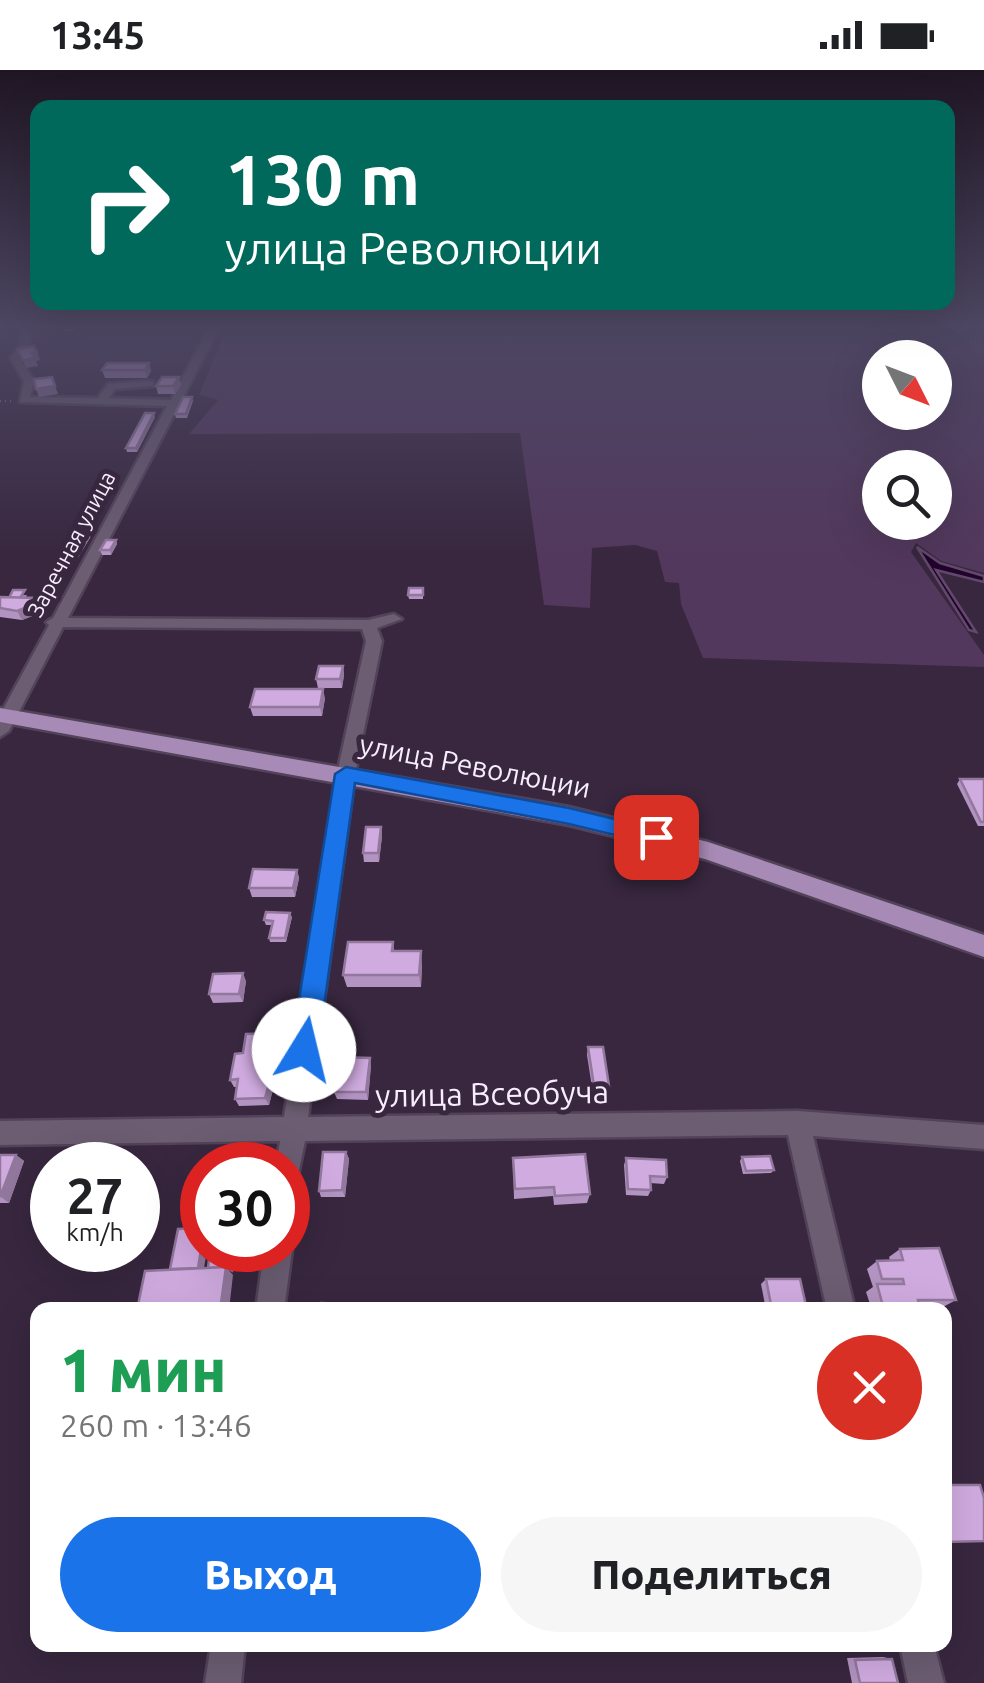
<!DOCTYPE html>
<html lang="ru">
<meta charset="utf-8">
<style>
:root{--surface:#fff;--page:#f6f6f6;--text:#202124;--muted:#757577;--accent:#1a73e8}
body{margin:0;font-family:Ubuntu,sans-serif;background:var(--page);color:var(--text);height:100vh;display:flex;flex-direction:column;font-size:38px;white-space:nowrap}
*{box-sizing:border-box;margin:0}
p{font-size:32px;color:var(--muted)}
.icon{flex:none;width:55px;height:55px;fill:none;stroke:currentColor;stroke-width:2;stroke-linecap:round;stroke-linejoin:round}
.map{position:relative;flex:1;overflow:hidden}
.details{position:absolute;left:30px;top:1232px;width:922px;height:350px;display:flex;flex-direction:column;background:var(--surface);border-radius:20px;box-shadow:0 10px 40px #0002}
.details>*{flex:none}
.hud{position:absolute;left:30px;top:30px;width:925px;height:210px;border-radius:20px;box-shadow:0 10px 40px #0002;background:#00695c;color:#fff;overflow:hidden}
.needle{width:65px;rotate:132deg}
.tools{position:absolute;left:862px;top:270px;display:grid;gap:20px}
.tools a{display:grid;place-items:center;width:90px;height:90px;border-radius:50%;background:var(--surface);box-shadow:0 10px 40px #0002;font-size:50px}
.speed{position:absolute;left:30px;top:1072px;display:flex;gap:20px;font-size:50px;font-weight:700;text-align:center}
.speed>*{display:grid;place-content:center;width:130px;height:130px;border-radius:50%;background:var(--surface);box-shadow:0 10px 40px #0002;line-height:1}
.speed small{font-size:25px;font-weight:400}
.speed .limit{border:15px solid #d22;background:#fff;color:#111}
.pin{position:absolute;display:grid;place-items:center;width:85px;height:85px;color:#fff;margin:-42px;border-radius:20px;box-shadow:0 5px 15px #0006}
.me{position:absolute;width:110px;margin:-55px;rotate:9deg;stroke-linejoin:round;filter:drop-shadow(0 0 8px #0008)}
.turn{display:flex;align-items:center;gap:35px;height:210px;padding:0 30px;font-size:45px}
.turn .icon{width:130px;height:130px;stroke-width:2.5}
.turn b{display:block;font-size:70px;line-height:85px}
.round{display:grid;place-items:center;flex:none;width:105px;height:105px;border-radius:52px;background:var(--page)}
.headline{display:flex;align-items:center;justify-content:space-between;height:170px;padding:0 30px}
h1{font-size:60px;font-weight:800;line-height:75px;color:#1e9e55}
.cta{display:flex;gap:20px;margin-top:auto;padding:20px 30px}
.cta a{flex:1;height:115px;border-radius:60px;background:var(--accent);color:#fff;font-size:40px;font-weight:800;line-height:115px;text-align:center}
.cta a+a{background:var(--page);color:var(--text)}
.status{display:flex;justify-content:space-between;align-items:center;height:70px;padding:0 50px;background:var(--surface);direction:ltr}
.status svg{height:28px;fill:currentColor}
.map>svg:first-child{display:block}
</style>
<div class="status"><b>13:45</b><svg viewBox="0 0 49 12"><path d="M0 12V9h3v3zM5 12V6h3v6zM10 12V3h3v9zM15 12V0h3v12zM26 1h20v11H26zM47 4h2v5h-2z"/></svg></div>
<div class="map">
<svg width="984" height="1613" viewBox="0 0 984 1613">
<rect width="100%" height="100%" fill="#38273f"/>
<path fill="#52385d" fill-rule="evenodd" d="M227,258H904L984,273V503L941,491L916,473L911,482L984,585V597L703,588L681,534L679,513L665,512L657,481L635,475L592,478L590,538L544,535L520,363L189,364L218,330L199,325ZM880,288H935V342H880ZM880,398H935V452H880Z"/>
<path fill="#21032c" stroke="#62496b" stroke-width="2.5" d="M917,477L940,493L984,506V512L936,500L976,562L969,560Z"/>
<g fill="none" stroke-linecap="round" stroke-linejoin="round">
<g stroke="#53435a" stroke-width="5">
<g id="minor">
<path d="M20,258H30V276L20,288L34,311L30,327L98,328L108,314L149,311L153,312V316L115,319L109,328L171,330L209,258H219L68,548L368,550L394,544L402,549L377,558L382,571L355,704L308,1047L798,1041L984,1055V1079L813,1066L855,1240H827L788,1065L305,1071L297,1110L288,1114V1095H276L280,1071L0,1075V1051L284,1047L337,704L366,571L362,559L63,557L9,661L0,667V645L49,555L46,552L53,548L167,336L20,332L24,311L10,288L20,276Z"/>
<path d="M288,1170L292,1180L284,1240H256L264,1180H288Z"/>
<path d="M211,1575H245L241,1613H205Z"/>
<path d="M900,1575H934L944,1613H908Z"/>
</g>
</g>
<g stroke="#53435a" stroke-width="5">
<path id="major" d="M0,638L569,737L708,772L984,865V887L705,789L569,755L0,652Z"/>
</g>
<g stroke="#807186" stroke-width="2.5" stroke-dasharray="1 4" stroke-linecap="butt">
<path d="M911,258L984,271"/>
<path d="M0,331H14"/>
</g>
<use href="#minor" fill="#6c5d72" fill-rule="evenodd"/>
<use href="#major" fill="#a88ab6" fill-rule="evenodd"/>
</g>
<g fill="#b393c1">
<path d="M63,258H77L74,261H64Z"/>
<path d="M149,293L151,301L147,308H105L102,300Z"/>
<path d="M179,307L181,315L175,324H158L156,316Z"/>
<path d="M192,327L193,331L187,348H176L175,344Z"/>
<path d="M155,347L137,382H127L126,378Z"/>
<path d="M91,466L76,491H65L63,487Z"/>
<path d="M116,470L117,474L111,485H102L100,480Z"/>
<path d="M423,518V529H409L408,525Z"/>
<path d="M27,525L25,528H36L40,537L35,545L22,550L0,547V527Z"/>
<path d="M343,596L344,605L342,618H318L316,609Z"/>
<path d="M325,628L322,646H253L250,637Z"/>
<path d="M960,709H984V756H978L957,714Z"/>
<path d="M381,757L382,766L379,792H364L363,783Z"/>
<path d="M297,800L299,808L295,827H252L249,818Z"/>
<path d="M292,847L286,872H270L269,868L272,855H266L264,850Z"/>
<path d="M393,872L394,881L422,894L421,917H347L343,905Z"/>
<path d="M246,911L243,932L213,933L209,924Z"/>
<path d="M282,963L285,971L282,990H275L278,1000L269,1035L239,1036L235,1029L237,1017H234L230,1010L243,983Z"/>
<path d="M588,977L609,1016L607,1023L593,1024L587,985Z"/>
<path d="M371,995L368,1030L337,1029L334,1022Z"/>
<path d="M346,1082L349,1089L345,1127H321L319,1121Z"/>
<path d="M0,1085H16L24,1091L9,1133H0Z"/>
<path d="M742,1087L774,1100L771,1103L743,1104L740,1091Z"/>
<path d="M513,1088L590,1124L587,1133L554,1135L553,1126L514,1129Z"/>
<path d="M626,1088L667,1107L664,1114L650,1113L651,1120L648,1126L626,1125L624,1095Z"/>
<path d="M202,1102V1152H199L193,1146Z"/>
<path d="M900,1179L956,1230L943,1237H920L921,1240H872L866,1222L873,1217L867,1199L877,1191L890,1190L889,1187Z"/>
<path d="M766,1209L807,1240H766L761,1214Z"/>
<path d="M883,1587L892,1589L898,1613H852L847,1588Z"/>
</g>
<g fill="#92789d">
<path d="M37,282L40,290L36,291L38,296L26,298L23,290L32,283Z"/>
<path d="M149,293L151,301L147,308L145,300Z"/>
<path d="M52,307L58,324L39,327L36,319Z"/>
<path d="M179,307L181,315L175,324L173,316Z"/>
<path d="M154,343L155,347L137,382L136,378Z"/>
<path d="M89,461L91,466L76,491L74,487Z"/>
<path d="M116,470L117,474L111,485L110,480Z"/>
<path d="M36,528L40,537L35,545L22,550L17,541Z"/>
<path d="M343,596L344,605L342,618L340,609Z"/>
<path d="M323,619L325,628L322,646L320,637Z"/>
<path d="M381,757L382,766L379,792L378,783Z"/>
<path d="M297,800L299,808L295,827L293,818Z"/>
<path d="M290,843L292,847L286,872L285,868Z"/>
<path d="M421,881L422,894L421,917L419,905Z"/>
<path d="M243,903L246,911L243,932L239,924Z"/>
<path d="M282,963L285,971L282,990L279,982Z"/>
<path d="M272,983L278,1000L269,1035L265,1028Z"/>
<path d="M370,988L371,995L368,1030L366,1022Z"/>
<path d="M346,1082L349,1089L345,1127L342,1120Z"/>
<path d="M16,1085L24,1091L9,1133L1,1127Z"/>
<path d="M202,1173V1180H207L203,1204L198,1198Z"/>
<path d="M234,1180L236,1183L233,1203L231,1200Z"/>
<path d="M226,1197L233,1205L229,1240H220Z"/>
</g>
<g fill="#d0abe0" stroke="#92789d" stroke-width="2.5">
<path d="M34,276L37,282L32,283L35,288L23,290L17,279Z"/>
<path d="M107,293H149L145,300H102Z"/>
<path d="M52,307L55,316L36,319L34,309Z"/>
<path d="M162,307H179L173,316H156Z"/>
<path d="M183,327H192L186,344H175Z"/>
<path d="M145,343H154L136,378H126Z"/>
<path d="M78,461H89L74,487H63Z"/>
<path d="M106,470H116L110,480H100Z"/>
<path d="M409,518H423V525H408Z"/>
<path d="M13,520H25L20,528H9Z"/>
<path d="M0,527L36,528L30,536L17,541L0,538Z"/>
<path d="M319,596H343L340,609H316Z"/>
<path d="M255,619H323L320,637H250Z"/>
<path d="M960,709H984V752H981Z"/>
<path d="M366,757H381L378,783H363Z"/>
<path d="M253,799L297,800L293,818H249Z"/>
<path d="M266,842L290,843L285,868H269L273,851L264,850Z"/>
<path d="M348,872H393L392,881H421L419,905H343Z"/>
<path d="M243,903L239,924H209L213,904Z"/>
<path d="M282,963L279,982L272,983L271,992H275L265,1028L235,1029L238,1009L230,1010L235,984L243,983L246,964Z"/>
<path d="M588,977H603L609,1016H594Z"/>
<path d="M339,987L370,988L366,1022H334Z"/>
<path d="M323,1082H346L342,1120L319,1121Z"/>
<path d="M585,1084L590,1124L555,1126L554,1117L515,1119L513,1088Z"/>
<path d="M0,1085H16L0,1127Z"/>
<path d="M770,1086L774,1100L746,1101L742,1087Z"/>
<path d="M626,1088L666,1090L667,1107L650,1106L651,1120L628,1119Z"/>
<path d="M201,1102L202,1146H193Z"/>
<path d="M202,1158V1173L198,1198L170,1199L178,1159Z"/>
<path d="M939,1178L956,1230H918L921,1240H884L877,1214H904L903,1209H882L877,1191L903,1190L900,1179Z"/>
<path d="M234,1180L231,1200L226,1197L208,1198L210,1181Z"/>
<path d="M226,1197L220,1240H137L145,1201Z"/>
<path d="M766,1209H800L807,1240H772Z"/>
<path d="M321,1233L342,1234L341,1240H318Z"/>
<path d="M945,1415H980L984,1428V1471L945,1472Z"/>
<path d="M892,1589L898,1613H860L855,1590Z"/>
</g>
<linearGradient id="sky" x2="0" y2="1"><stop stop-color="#1f1523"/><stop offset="0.53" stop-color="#4d4763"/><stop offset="1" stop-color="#4d4763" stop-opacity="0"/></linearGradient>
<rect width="984" height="484" fill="url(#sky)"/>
<path fill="#1a73e8" stroke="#114b97" stroke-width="2.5" d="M346,697L569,738L656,759L666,767L656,775L569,754L355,713L318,980L314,989L304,992L295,989L291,980L335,704Z"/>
<g text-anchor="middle" stroke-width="10" stroke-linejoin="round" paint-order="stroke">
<g font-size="22" fill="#f8edfe" stroke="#38273f">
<text transform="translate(71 474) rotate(-62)" y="8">Заречная улица</text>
</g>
<g font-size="28" fill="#f8edfe" stroke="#38273f">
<text transform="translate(475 696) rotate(11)" y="10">улица Революции</text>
</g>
<g font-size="32" fill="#f8edfe" stroke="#38273f">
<text transform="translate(492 1024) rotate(-1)" y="11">улица Всеобуча</text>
</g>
</g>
</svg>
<div class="tools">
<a><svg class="needle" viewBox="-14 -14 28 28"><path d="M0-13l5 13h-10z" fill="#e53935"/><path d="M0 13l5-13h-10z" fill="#757577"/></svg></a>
<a><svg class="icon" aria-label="search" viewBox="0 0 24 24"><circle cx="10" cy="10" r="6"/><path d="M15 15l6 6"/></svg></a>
</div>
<div class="speed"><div>27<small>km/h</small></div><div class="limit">30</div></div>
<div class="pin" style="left:656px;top:767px;background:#d93025"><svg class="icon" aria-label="arrive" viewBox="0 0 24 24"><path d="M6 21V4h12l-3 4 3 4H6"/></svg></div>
<svg class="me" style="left:304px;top:980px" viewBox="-20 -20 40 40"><circle r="19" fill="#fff"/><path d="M0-13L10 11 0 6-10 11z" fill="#1a73e8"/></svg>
<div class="hud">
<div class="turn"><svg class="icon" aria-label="right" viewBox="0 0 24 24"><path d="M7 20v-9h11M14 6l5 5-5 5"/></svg><div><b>130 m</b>улица Революции</div></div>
</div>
<section class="details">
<div class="headline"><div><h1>1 мин</h1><p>260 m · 13:46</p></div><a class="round" style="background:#d93025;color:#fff"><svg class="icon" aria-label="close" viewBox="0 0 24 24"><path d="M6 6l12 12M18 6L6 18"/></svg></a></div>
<div class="cta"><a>Выход</a><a>Поделиться</a></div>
</section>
</div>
